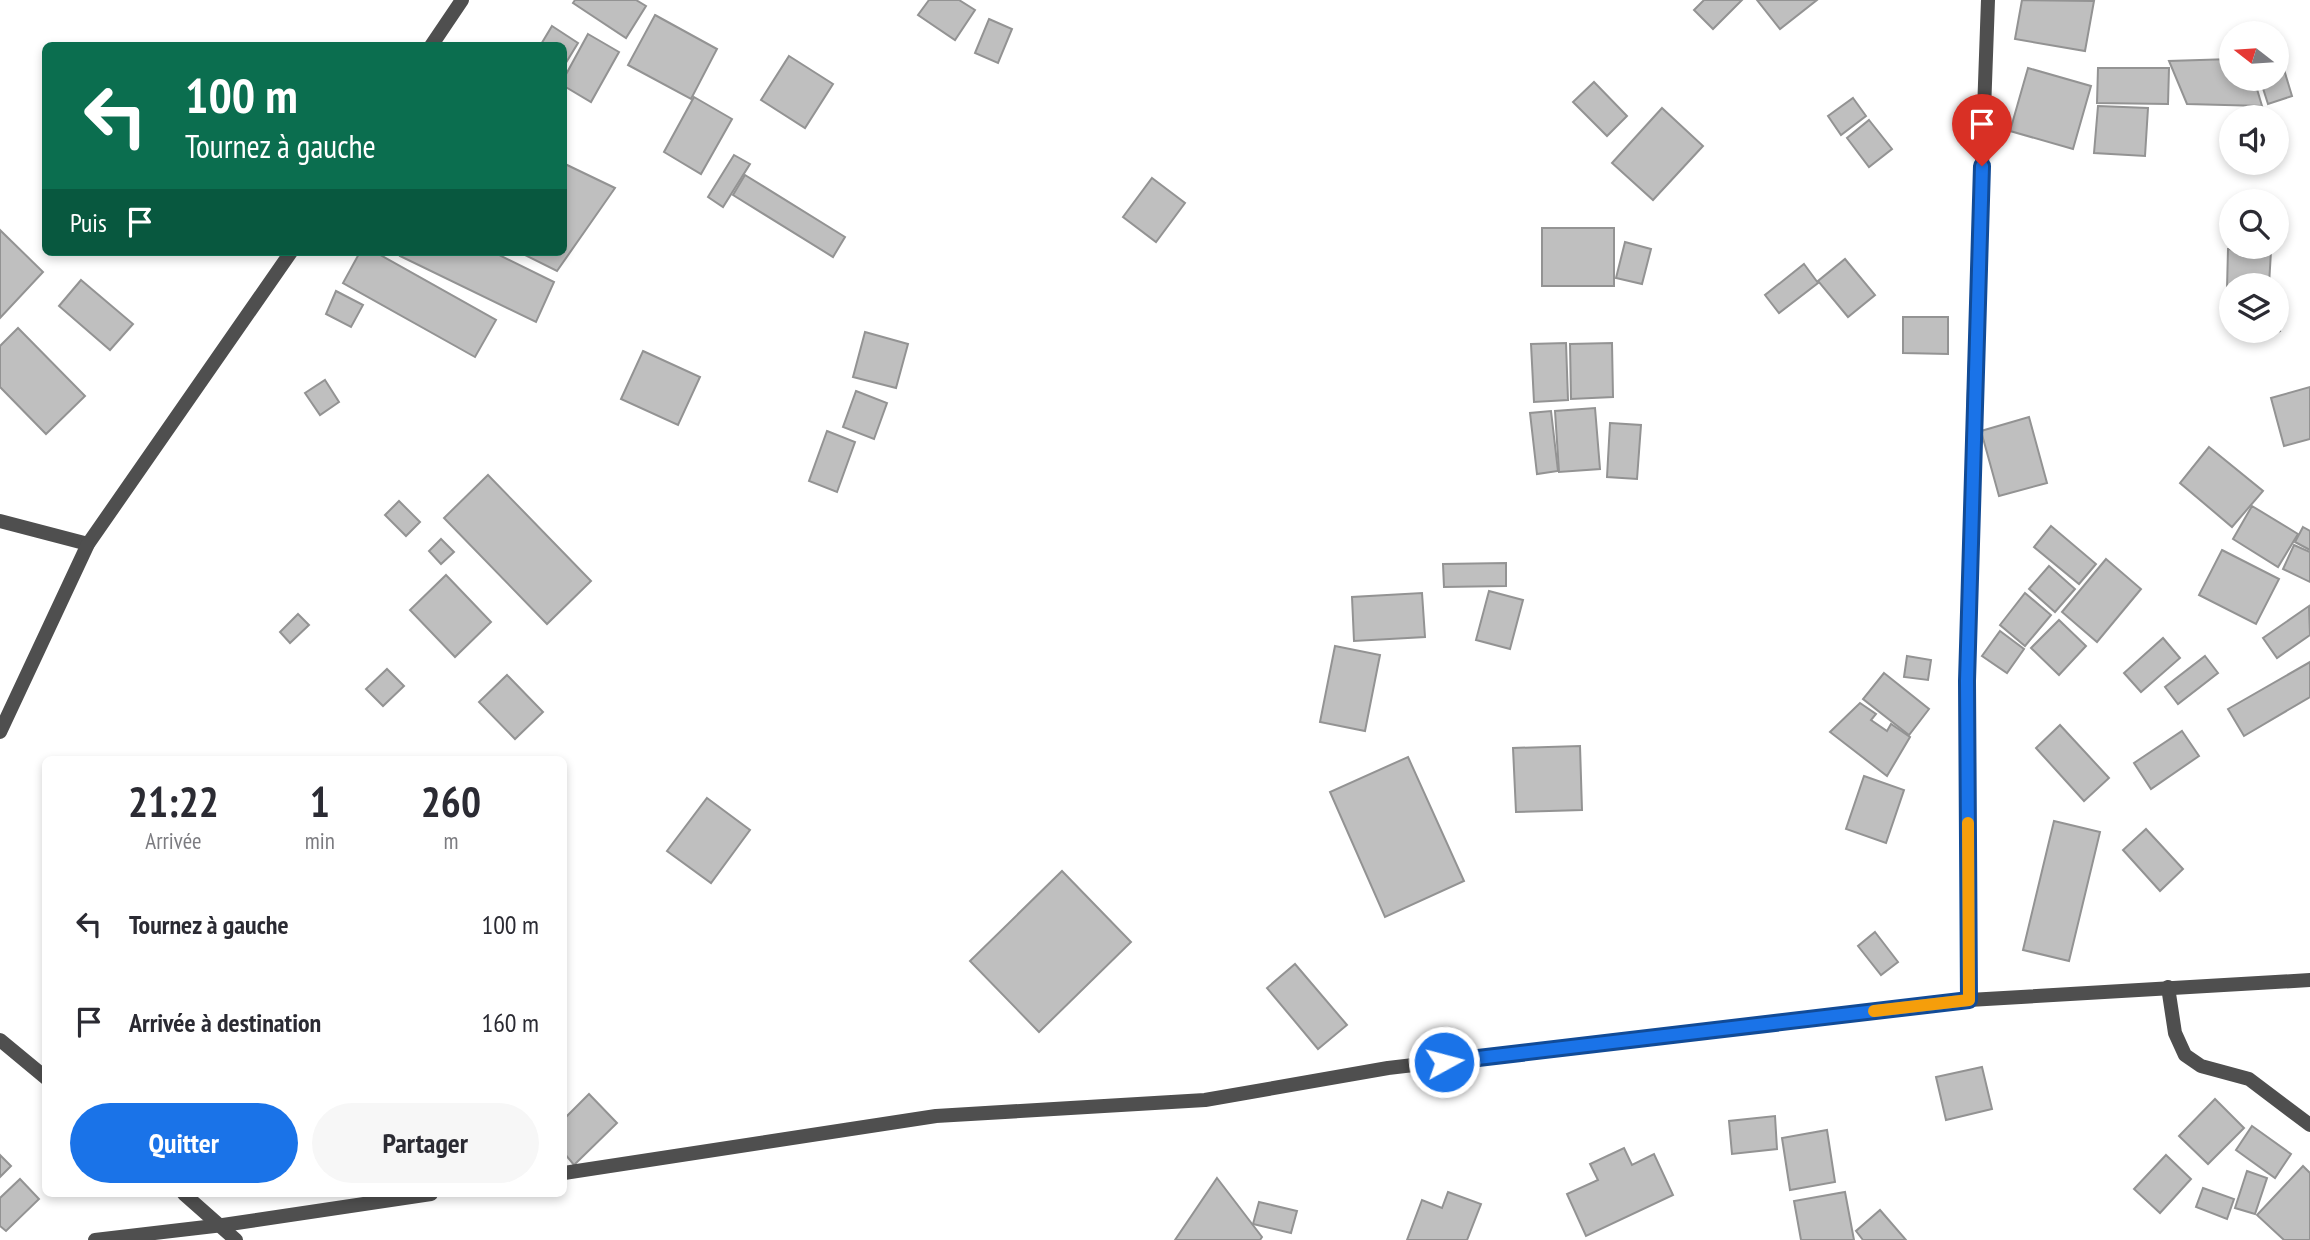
<!DOCTYPE html>
<html lang="fr">
<meta charset="utf-8">
<style>
:root{--surface:#fff;--page:#f7f7f7;--text:#2b2b33;--muted:#7c7c81;--accent:#1a73e8}
body{margin:0;font-family:"PT Sans Narrow",sans-serif;background:var(--page);color:var(--text);height:100vh;display:flex;flex-direction:column;font-size:26px;white-space:nowrap}
*{box-sizing:border-box;margin:0}
p{font-size:23px;color:var(--muted)}
.icon{flex:none;width:38px;height:38px;fill:none;stroke:currentColor;stroke-width:2;stroke-linecap:round;stroke-linejoin:round}
.map{position:relative;flex:1;overflow:hidden}
.drawer{position:absolute;left:42px;top:756px;width:525px;height:441px;display:flex;flex-direction:column;background:var(--surface);border-radius:10px;box-shadow:0 4px 10px #0003}
.drawer>*{flex:none}
.top-card{position:absolute;left:42px;top:42px;width:525px;height:214px;border-radius:10px;box-shadow:0 4px 10px #0003;background:#0b6e4f;color:#fff;overflow:hidden}
.needle{width:46px;rotate:287deg}
.fabs{position:absolute;left:2219px;top:21px;display:grid;gap:14px}
.fabs a{display:grid;place-items:center;width:70px;height:70px;border-radius:50%;background:var(--surface);box-shadow:0 4px 10px #0003;font-size:35px}
.pin{position:absolute;display:grid;place-items:center;width:60px;height:60px;color:#fff;margin:-72px -30px;border-radius:50% 50% 50% 0;rotate:-45deg;box-shadow:0 0 7px #0007}
.pin .icon{rotate:45deg}
.me{position:absolute;width:77px;margin:-38px;rotate:83deg;stroke-linejoin:round;filter:drop-shadow(0 0 5px #0008)}
.turn{display:flex;align-items:center;gap:24px;height:147px;padding:0 28px;font-size:32px}
.turn .icon{width:91px;height:91px;stroke-width:2.5}
.turn b{display:block;font-size:49px;line-height:60px}
.then{display:flex;align-items:center;height:66px;padding:0 28px;background:#0003;gap:14px;font-size:26px}
.eta{display:flex;justify-content:space-evenly;align-items:center;height:119px;text-align:center}
.eta b{font-size:42px;font-weight:600;line-height:49px}
.cta{display:flex;gap:14px;margin-top:auto;padding:14px 28px}
.cta a{flex:1;height:80px;border-radius:42px;background:var(--accent);color:#fff;font-size:28px;font-weight:600;line-height:80px;text-align:center}
.cta a+a{background:var(--page);color:var(--text)}
ul{padding:0;list-style:none}
li{display:flex;align-items:center;gap:21px;height:98px;padding:0 28px}
li div{flex:1}
li b{display:block;font-size:26px}
li em{font-style:normal}
.map>svg:first-child{display:block}
</style>
<div class="map">
<svg width="2310" height="1240" viewBox="0 0 2310 1240">
<rect width="100%" height="100%" fill="#fff"/>
<g fill="#bfbfbf" stroke="#939393" stroke-width="2">
<path d="M575,0H636L646,6L626,38L573,3Z"/>
<path d="M929,0H959L975,10L955,40L918,15Z"/>
<path d="M1704,0H1742L1713,29L1694,10Z"/>
<path d="M1757,0H1817L1780,29Z"/>
<path d="M2022,0L2094,1L2085,51L2015,39Z"/>
<path d="M655,15L717,49L691,99L628,65Z"/>
<path d="M989,19L1012,29L998,63L975,53Z"/>
<path d="M552,26L578,43L564,66V46H540Z"/>
<path d="M588,34L619,52L591,102L564,86V78Z"/>
<path d="M2279,53L2292,96L2268,104L2260,79H2277V54Z"/>
<path d="M789,56L833,84L805,128L761,100Z"/>
<path d="M2231,59V79H2254L2262,106L2187,104L2169,61Z"/>
<path d="M2028,68L2091,86L2073,149L2010,131Z"/>
<path d="M2098,68H2169L2168,104L2097,103Z"/>
<path d="M1594,82L1627,116L1607,136L1573,102Z"/>
<path d="M694,97L732,119L701,174L664,152Z"/>
<path d="M1853,98L1866,116L1841,135L1828,116Z"/>
<path d="M2098,106L2148,108L2145,156L2094,153Z"/>
<path d="M1662,108L1703,146L1653,200L1612,163Z"/>
<path d="M1869,120L1892,149L1869,167L1847,138Z"/>
<path d="M734,155L750,164L723,207L708,197Z"/>
<path d="M565,164L615,188L557,271L519,252H564Z"/>
<path d="M745,175L845,237L833,257L733,195Z"/>
<path d="M1152,178L1185,203L1156,242L1123,217Z"/>
<rect x="1542" y="228" width="72" height="58"/>
<path d="M0,230L43,272L0,318Z"/>
<path d="M1625,242L1651,249L1642,284L1616,278Z"/>
<path d="M2228,249L2271,251L2269,285H2231V289H2227Z"/>
<path d="M360,252H375L496,320L475,357L343,283Z"/>
<path d="M402,252H493L554,282L536,322L400,256Z"/>
<path d="M1845,259L1875,295L1848,317L1818,281Z"/>
<path d="M1804,264L1818,283L1779,313L1765,295Z"/>
<path d="M81,280L133,324L110,350L59,306Z"/>
<path d="M336,291L363,305L351,327L326,314Z"/>
<path d="M1903,317H1948V354L1903,353Z"/>
<path d="M2277,320L2280,331L2252,340L2249,331H2277Z"/>
<path d="M18,328L85,396L46,434L0,387V346Z"/>
<path d="M865,332L908,344L896,388L853,377Z"/>
<path d="M1566,343L1568,400L1534,402L1531,344Z"/>
<path d="M1612,343L1613,397L1571,399L1570,344Z"/>
<path d="M643,351L700,377L678,425L621,399Z"/>
<path d="M325,380L339,402L320,415L305,393Z"/>
<path d="M2310,387V439L2284,446L2271,398Z"/>
<path d="M856,391L887,403L874,439L843,427Z"/>
<path d="M1595,408L1600,469L1559,472L1555,411Z"/>
<path d="M1551,411L1558,471L1537,474L1530,413Z"/>
<path d="M2029,417L2047,483L1999,496L1981,431Z"/>
<path d="M1610,423L1641,425L1637,479L1607,477Z"/>
<path d="M827,431L855,442L837,492L809,481Z"/>
<path d="M2209,447L2263,491L2232,527L2180,483Z"/>
<path d="M488,475L591,581L547,624L444,518Z"/>
<path d="M399,501L420,522L406,536L385,515Z"/>
<path d="M2252,506L2298,534L2278,567L2233,539Z"/>
<path d="M2051,526L2096,564L2079,584L2034,547Z"/>
<path d="M2303,527L2310,531V550L2295,542Z"/>
<path d="M441,539L454,552L441,564L429,551Z"/>
<path d="M2294,545L2310,552V582L2283,569Z"/>
<path d="M2222,550L2279,579L2256,624L2199,595Z"/>
<path d="M2106,559L2141,589L2097,642L2062,612Z"/>
<path d="M1506,563V586L1444,587L1443,564Z"/>
<path d="M2049,566L2075,589L2055,612L2029,589Z"/>
<path d="M446,575L491,622L455,657L410,610Z"/>
<path d="M1489,591L1523,600L1510,649L1476,640Z"/>
<path d="M1422,593L1425,637L1354,641L1352,597Z"/>
<path d="M2025,593L2051,615L2025,646L2000,625Z"/>
<path d="M2309,606L2310,635L2277,658L2263,638Z"/>
<path d="M298,614L309,625L290,643L280,632Z"/>
<path d="M2059,620L2086,646L2059,675L2031,648Z"/>
<path d="M2000,631L2024,649L2007,673L1982,656Z"/>
<path d="M2163,638L2180,658L2141,692L2124,673Z"/>
<path d="M1335,646L1380,655L1365,731L1320,722Z"/>
<path d="M1907,656L1931,660L1928,680L1904,677Z"/>
<path d="M2205,656L2218,673L2178,704L2165,687Z"/>
<path d="M2310,662V697L2244,736L2228,709Z"/>
<path d="M387,669L404,686L383,706L366,689Z"/>
<path d="M1884,673L1929,709L1909,735L1863,699Z"/>
<path d="M507,675L543,712L515,739L479,702Z"/>
<path d="M1860,703L1876,714L1871,720L1887,731L1891,724L1910,737L1887,776L1830,732Z"/>
<path d="M2060,725L2109,778L2084,801L2036,748Z"/>
<path d="M2182,731L2199,756L2151,789L2134,763Z"/>
<path d="M1580,746L1582,810L1516,812L1513,748Z"/>
<path d="M1408,757L1464,881L1385,917L1330,792Z"/>
<path d="M1864,776L1904,790L1886,843L1846,829Z"/>
<path d="M707,798L750,830L711,883L667,851Z"/>
<path d="M2054,821L2100,832L2069,961L2023,950Z"/>
<path d="M2146,829L2183,869L2160,891L2123,850Z"/>
<path d="M1062,871L1131,942L1039,1032L970,961Z"/>
<path d="M1875,932L1898,962L1881,975L1858,946Z"/>
<path d="M1295,964L1347,1025L1318,1049L1267,988Z"/>
<path d="M1982,1067L1992,1109L1946,1120L1936,1077Z"/>
<path d="M589,1094L617,1123L574,1165L564,1153V1119Z"/>
<path d="M2215,1099L2244,1128L2208,1164L2179,1136Z"/>
<path d="M1775,1116L1777,1149L1732,1154L1729,1121Z"/>
<path d="M2252,1126L2291,1154L2275,1178L2236,1150Z"/>
<path d="M1827,1130L1835,1182L1790,1190L1782,1138Z"/>
<path d="M1624,1148L1632,1165L1654,1154L1673,1195L1586,1236L1567,1194L1598,1180L1590,1164Z"/>
<path d="M0,1155L11,1166L0,1177Z"/>
<path d="M2166,1155L2191,1179L2160,1213L2134,1189Z"/>
<path d="M2303,1166L2310,1173V1240H2284L2257,1215Z"/>
<path d="M2247,1171L2267,1178L2255,1214L2235,1208Z"/>
<path d="M1217,1178L1262,1237L1260,1240H1175Z"/>
<path d="M20,1179L39,1199L6,1231L0,1226V1198Z"/>
<path d="M2203,1188L2234,1199L2227,1219L2196,1207Z"/>
<path d="M1448,1192L1481,1204L1467,1240H1407L1422,1200L1442,1208Z"/>
<path d="M1845,1192L1854,1240H1801L1794,1201Z"/>
<path d="M1259,1202L1297,1211L1291,1233L1253,1224Z"/>
<path d="M1880,1210L1906,1240H1863L1856,1231Z"/>
</g>
<g fill="none" stroke-linecap="round" stroke-linejoin="round">
<g stroke="#4f4f4f" stroke-width="14">
<path d="M0,521L88,544"/>
<path d="M2168,987L2175,1033L2185,1055L2201,1066L2249,1079L2310,1125"/>
<path d="M1969,1000L1967,681L1974,388L1988,0"/>
<path d="M0,1040L46,1078"/>
<path d="M564,1173L936,1116L1205,1100L1388,1068L1969,1000L2310,980"/>
<path d="M184,1194L236,1240"/>
<path d="M95,1240L223,1225L431,1194"/>
</g>
<g stroke="#4f4f4f" stroke-width="14">
<path d="M431,46L462,0"/>
<path d="M0,732L88,544L291,252"/>
</g>
</g>
<g fill="none" stroke-linecap="round" stroke-linejoin="round">
<g stroke="#114b97" stroke-width="18">
<path id="route" d="M1444,1062L1969,1000L1967,681L1982,166"/>
</g>
<use href="#route" stroke="#1a73e8" stroke-width="12"/>
<path stroke="#f59e0b" stroke-width="12" d="M1874,1011L1969,1000L1968,823"/>
</g>
</svg>
<div class="fabs">
<a><svg class="needle" viewBox="-14 -14 28 28"><path d="M0-13l5 13h-10z" fill="#e53935"/><path d="M0 13l5-13h-10z" fill="#7c7c81"/></svg></a>
<a><svg class="icon" aria-label="sound" viewBox="0 0 24 24"><path d="M4 9h4l5-4v14l-5-4H4zM17 9q2 3 0 6"/></svg></a>
<a><svg class="icon" aria-label="search" viewBox="0 0 24 24"><circle cx="10" cy="10" r="6"/><path d="M15 15l6 6"/></svg></a>
<a><svg class="icon" aria-label="layers" viewBox="0 0 24 24"><path d="M12 4l9 5-9 5-9-5zM3 14l9 5 9-5"/></svg></a>
</div>
<div class="pin" style="left:1982px;top:166px;background:#d93025"><svg class="icon" aria-label="arrive" viewBox="0 0 24 24"><path d="M6 21V4h12l-3 4 3 4H6"/></svg></div>
<svg class="me" style="left:1444px;top:1062px" viewBox="-20 -20 40 40"><circle r="17" fill="#1a73e8" stroke="#fff" stroke-width="3"/><path d="M0-11L8 9 0 5-8 9z" fill="#fff"/></svg>
<div class="top-card">
<div class="turn"><svg class="icon" aria-label="left" viewBox="0 0 24 24"><path d="M17 20v-9H6M10 6l-5 5 5 5"/></svg><div><b>100 m</b>Tournez à gauche</div></div>
<div class="then">Puis<svg class="icon" aria-label="arrive" viewBox="0 0 24 24"><path d="M6 21V4h12l-3 4 3 4H6"/></svg></div>
</div>
<section class="drawer">
<div class="eta">
<div><b>21:22</b><p>Arrivée</p></div>
<div><b>1</b><p>min</p></div>
<div><b>260</b><p>m</p></div>
</div>
<ul>
<li><svg class="icon" aria-label="left" viewBox="0 0 24 24"><path d="M17 20v-9H6M10 6l-5 5 5 5"/></svg><div><b>Tournez à gauche</b></div><em>100 m</em></li>
<li><svg class="icon" aria-label="arrive" viewBox="0 0 24 24"><path d="M6 21V4h12l-3 4 3 4H6"/></svg><div><b>Arrivée à destination</b></div><em>160 m</em></li>
</ul>
<div class="cta"><a>Quitter</a><a>Partager</a></div>
</section>
</div>
